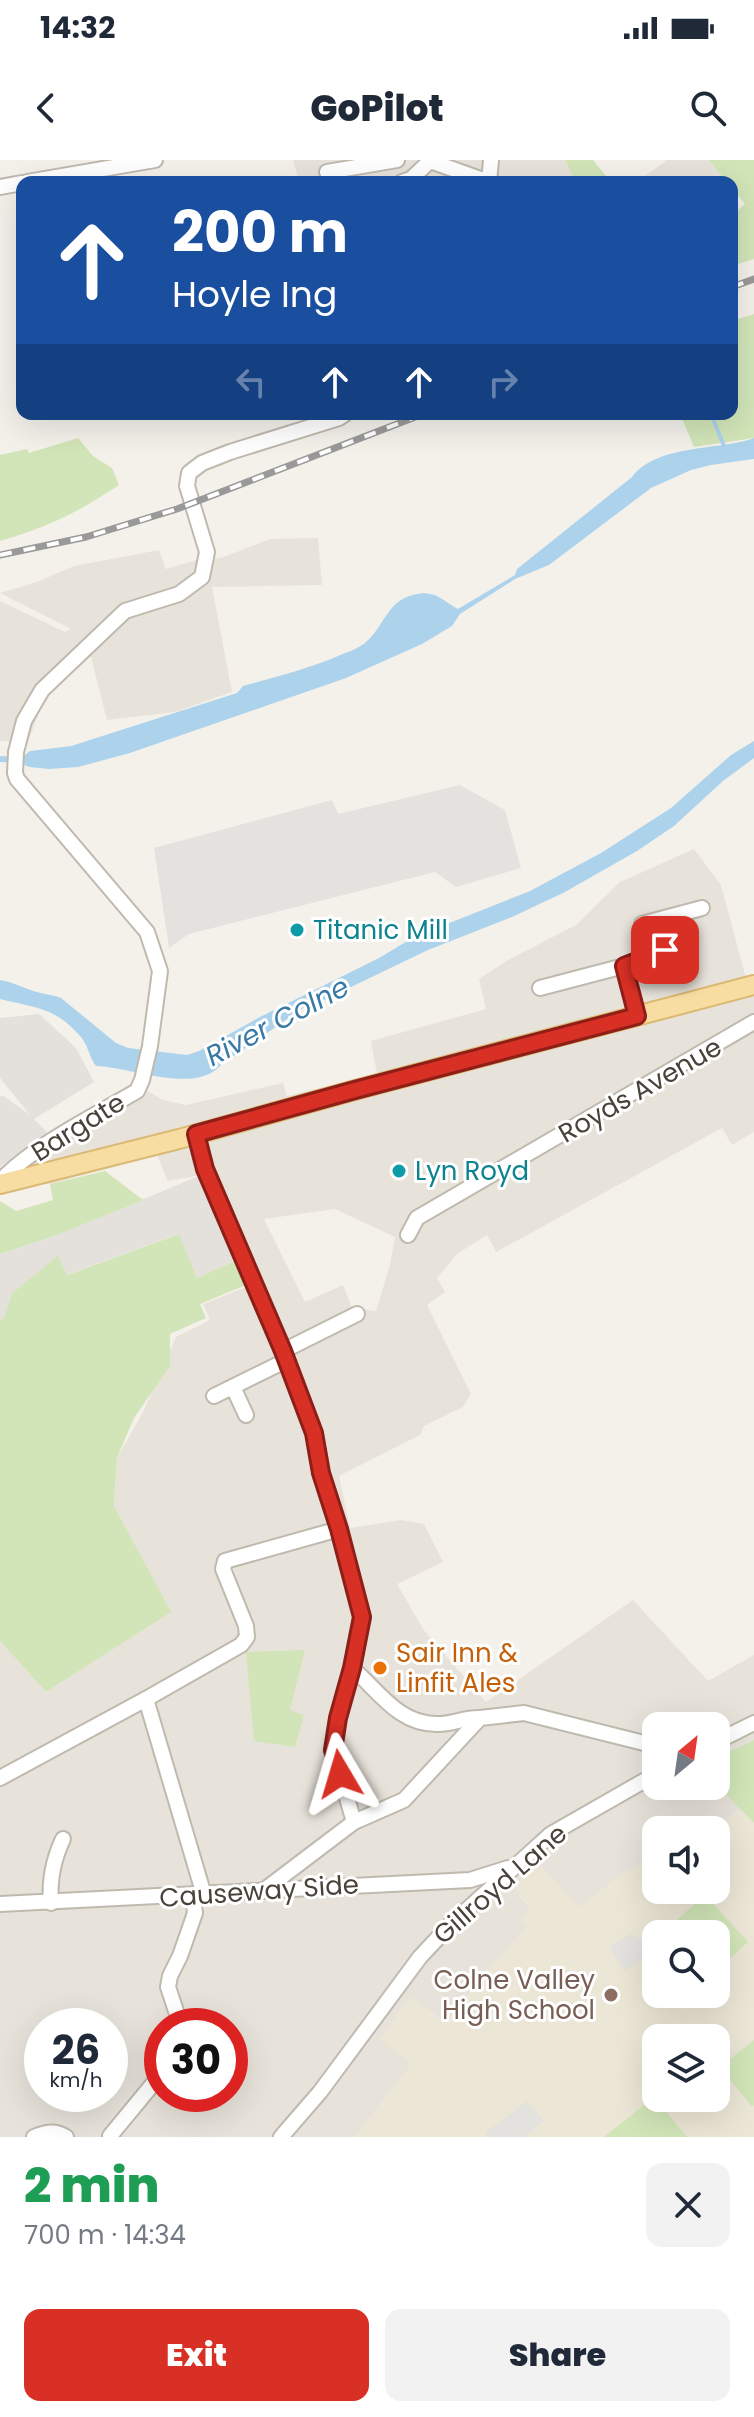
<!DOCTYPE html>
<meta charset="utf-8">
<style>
:root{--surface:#fff;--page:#f2f2f3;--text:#1f2937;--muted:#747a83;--accent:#d93025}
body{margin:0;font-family:Poppins,sans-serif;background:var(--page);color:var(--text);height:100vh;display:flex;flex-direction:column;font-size:30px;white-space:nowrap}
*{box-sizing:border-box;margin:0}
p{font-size:26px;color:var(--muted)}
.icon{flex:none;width:44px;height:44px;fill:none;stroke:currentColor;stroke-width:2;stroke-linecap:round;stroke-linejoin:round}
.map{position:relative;height:1977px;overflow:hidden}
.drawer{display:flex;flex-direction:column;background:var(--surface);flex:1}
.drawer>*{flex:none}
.hud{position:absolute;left:16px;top:16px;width:722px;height:244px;border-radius:16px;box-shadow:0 8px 32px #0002;background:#1a4fa0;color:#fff;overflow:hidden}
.needle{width:52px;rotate:29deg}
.tools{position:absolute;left:642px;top:1552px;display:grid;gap:16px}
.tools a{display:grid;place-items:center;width:88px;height:88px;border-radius:16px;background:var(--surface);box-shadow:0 8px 32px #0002;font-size:40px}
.speed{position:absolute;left:24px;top:1848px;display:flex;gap:16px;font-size:40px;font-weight:700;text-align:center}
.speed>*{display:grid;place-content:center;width:104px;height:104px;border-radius:50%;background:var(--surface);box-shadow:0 8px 32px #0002;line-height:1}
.speed small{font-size:20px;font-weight:400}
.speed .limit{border:12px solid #d22;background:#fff;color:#111}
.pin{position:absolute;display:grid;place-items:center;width:68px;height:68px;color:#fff;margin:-34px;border-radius:16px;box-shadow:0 4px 12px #0006}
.me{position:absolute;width:88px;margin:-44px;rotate:353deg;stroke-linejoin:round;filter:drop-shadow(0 0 6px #0008)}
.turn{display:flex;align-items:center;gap:28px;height:168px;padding:0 24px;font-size:36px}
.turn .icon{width:104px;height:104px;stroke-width:2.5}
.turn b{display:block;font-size:56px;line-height:68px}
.lanes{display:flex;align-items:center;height:76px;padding:0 24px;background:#0003;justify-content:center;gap:40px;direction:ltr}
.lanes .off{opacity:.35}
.round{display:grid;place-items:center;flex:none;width:84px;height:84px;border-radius:16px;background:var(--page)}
.head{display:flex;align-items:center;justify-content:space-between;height:136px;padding:0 24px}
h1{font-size:48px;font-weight:800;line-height:60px;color:#1e9e55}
.primary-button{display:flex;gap:16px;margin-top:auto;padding:16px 24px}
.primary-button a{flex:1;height:92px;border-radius:16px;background:var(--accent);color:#fff;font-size:32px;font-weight:800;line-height:92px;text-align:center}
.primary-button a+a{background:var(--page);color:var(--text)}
.status{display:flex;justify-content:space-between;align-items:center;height:56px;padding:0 40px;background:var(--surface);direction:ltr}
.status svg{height:22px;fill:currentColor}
header{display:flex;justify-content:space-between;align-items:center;height:104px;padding:0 24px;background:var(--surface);font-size:36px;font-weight:800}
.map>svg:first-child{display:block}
</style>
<div class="status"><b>14:32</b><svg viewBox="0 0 49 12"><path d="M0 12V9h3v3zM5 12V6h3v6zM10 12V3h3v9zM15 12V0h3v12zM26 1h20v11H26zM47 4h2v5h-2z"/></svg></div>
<header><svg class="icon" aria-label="back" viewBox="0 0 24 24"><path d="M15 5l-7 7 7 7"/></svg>GoPilot<svg class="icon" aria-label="search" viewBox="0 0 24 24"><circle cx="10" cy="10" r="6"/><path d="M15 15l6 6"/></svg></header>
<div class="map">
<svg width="754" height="1977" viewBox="0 0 754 1977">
<rect width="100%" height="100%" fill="#f4f1eb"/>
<g fill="#e8e3da" fill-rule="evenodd">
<path d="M293,0H565L576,22H299Z"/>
<path d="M667,0H709L727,22H637Z"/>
<path d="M318,378L322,425L212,427L232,532L175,552L107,560L91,497L83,499L44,539L28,582L0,581V441L65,472L71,469L0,433L37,422L74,406L159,390L166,409L200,399L221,398L270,379Z"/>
<path d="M694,689L721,725L746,818L754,817V972L732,985L722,968L496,1092L487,1075L457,1094L437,1118L445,1132L427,1145L471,1234L463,1247L424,1266L420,1275L339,1316L350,1368L401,1360L424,1364L443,1402L397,1424L423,1469L486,1542L633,1440L708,1521L754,1495V1580L716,1598V1566H656V1626H716V1624L741,1649L712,1670H656V1696L619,1716L580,1748L536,1702L510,1724L530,1747L527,1768L483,1814L448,1864L410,1837L412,1904L355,1977H0V1481L46,1532L170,1452L114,1346L117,1298L143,1252L176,1177L210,1160L203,1144L249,1126L201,1015L168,1021L157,995L50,1024H37L26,990L122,932L132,922L163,940L186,945L283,923L287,936L377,914L371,881L486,849L479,819L508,800L576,765L620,722ZM335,1049L395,1077L390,1105L376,1151L352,1148L343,1125L305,1142L264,1059ZM42,1866H110V1934H42ZM162,1866H230V1934H162Z"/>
</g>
<g fill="#e4e1dc">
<path d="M39,854L76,888L94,922L34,959L49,974L0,1007V936H4L30,955L0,918V858Z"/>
<path d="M201,1015L237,1100L197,1118L178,1074L66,1115L58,1097L12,1133L4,1159L0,1161V1094L60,1074Z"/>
</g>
<path fill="#ece6d6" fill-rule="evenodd" d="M741,1649L754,1663V1977H355L412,1904L380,1879L410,1837L449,1864L483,1814L527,1768L520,1759L530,1746L509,1724L536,1702L580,1747L619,1716L656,1696V1730H716V1670H712ZM656,1774H716V1834H656ZM656,1878H716V1938H656Z"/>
<g fill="#d2e5b8">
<path d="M565,0H593L611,22H576Z"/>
<path d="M709,0H754V99L732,106V55L745,44L732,28V22H727Z"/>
<path d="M754,154V278L694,287L680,254H732V161Z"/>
<path d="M78,278L93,296L112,308L119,325C77,353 48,367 0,381V295L27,289L29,293Z"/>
<path d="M105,1011L143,1040L60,1074L0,1094V1041L16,1051L53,1040L50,1024Z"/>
<path d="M179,1074L197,1118L237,1100L246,1125L200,1144L206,1158L170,1174V1206L134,1258L117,1298L114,1346L171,1452L46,1532L0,1481V1161L4,1158L12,1133L58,1096L67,1115Z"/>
<path d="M305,1490L290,1550L304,1555L295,1587L254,1581L246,1492Z"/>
<path d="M754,1580V1663L716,1624V1598Z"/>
<path d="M705,1735L748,1782L716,1811V1774H661Z"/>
<path d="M754,1880V1945L752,1947L720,1907Z"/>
<path d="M654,1937L687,1977H604Z"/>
</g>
<g fill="#e3e2df">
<path d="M460,625L505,650L521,708L456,727L435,712L189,774L169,788L154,688L332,640L338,654Z"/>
<path d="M631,1773L637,1779L642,1777L652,1790L626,1811L609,1787Z"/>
<path d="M527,1941L544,1961L523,1977H488L485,1973Z"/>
</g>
<g fill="#add3ec">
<path d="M754,278V299L711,305L691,310L651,328L549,405L515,419L460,454L452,466L422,484L346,518L130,593L78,607L49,609L29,607L20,603L0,602V596L22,597L30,591L71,586L237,533L243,526C276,517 307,509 338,496C347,492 358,489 366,482C384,467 387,441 413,435C435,429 441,440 458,449L515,415L517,409L632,317C658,283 720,291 754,278Z"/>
<path d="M754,581V598L723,621L674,666L637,691L565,732L512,757L428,790L324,840L306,846L221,905C195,935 131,907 96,906C89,897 88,885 81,877C55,847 36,848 0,839V820C15,822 26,830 41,833C49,835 54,835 61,838L116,883L128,888L187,895L199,891L260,857L379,798L414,777L530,731L601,693L671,648L731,595Z"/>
</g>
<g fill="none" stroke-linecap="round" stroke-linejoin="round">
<path stroke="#add3ec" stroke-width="4" d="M713,259L724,286"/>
<g stroke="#bfb9ae" stroke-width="18">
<g id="minor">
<path d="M327,12L397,0"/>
<path d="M27,22L155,0"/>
<path d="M402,22L411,19L430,1L489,22"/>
<path d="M489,22L491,0"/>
<path d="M0,27L22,23"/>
<path d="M642,764L702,748"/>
<path d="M624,806C660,792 672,797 678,755"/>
<path d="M540,828L624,806L637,856"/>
<path d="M196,974L205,1009L287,1200L314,1273L321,1313L339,1369L362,1457L352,1508L338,1558L333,1590L354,1662"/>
<path d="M0,1021C35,985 94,956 137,931L142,920L150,886L160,811L147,772L17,619L15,613L16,592L24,561L42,530L125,451L179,434L202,417L207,392L187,326L189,313L202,303L230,292L339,258L345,254"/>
<path d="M408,1075L417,1058L754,862"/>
<path d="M283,1191L357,1154"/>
<path d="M233,1227L246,1255"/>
<path d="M214,1236L287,1200"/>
<path d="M352,1508C378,1530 398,1564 436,1564C451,1565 465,1557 480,1558"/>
<path d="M146,1539L204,1735"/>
<path d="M716,1582L754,1563"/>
<path d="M0,1618L146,1539L241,1485L247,1477L246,1466L223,1409L225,1401L339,1369"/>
<path d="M263,1731L354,1662L404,1640L480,1558L524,1553L656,1586"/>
<path d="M51,1743C49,1719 53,1700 63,1679"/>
<path d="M0,1744L470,1720L508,1708"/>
<path d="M181,1866L168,1827L170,1816L180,1796L195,1753L193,1736"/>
<path d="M110,1976L162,1913"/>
<path d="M34,1977C46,1972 55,1970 66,1977"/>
<path d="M281,1977L320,1932L420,1797L450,1765L551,1674L656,1614"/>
</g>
</g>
<g stroke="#dcb972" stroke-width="22">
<path id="major" d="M0,1024L179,979L355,930L754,825"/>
</g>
<use href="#minor" stroke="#fff" stroke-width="14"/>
<use href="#major" stroke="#f7dda2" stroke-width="18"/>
<g stroke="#999" stroke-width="7">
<g id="rail">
<path d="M732,127L754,119"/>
<path d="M0,395L86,377L177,349L423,254"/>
</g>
</g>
<use href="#rail" stroke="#fff" stroke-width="4" stroke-dasharray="12" stroke-linecap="butt"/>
</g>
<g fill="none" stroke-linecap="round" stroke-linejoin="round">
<g stroke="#8d1f18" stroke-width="20">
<path id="route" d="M340,1614L333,1590L338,1558L352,1508L362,1457L339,1369L321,1313L314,1273L283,1191L205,1009L196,974L355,930L637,856L624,806L665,790"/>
</g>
<use href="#route" stroke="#d93025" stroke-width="14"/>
</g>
<g fill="#0f9aa8" stroke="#fff" stroke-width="3">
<circle cx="297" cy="770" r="8"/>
<circle cx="399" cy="1011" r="8"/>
</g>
<circle fill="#e8710a" stroke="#fff" stroke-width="3" cx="380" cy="1508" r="8"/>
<circle fill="#8d6e63" stroke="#fff" stroke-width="3" cx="611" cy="1835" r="8"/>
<g text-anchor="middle" stroke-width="6" stroke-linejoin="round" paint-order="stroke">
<g font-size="26" fill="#0d838f" stroke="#fff" text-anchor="start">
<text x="313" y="779">Titanic Mill</text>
<text x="415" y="1020">Lyn Royd</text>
</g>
<g font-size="26" fill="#484239" stroke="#fff">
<text transform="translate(640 930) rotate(-30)" y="9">Royds Avenue</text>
<text transform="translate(78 967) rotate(-32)" y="9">Bargate</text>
<text transform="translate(500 1724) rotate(-41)" y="9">Gillroyd Lane</text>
<text transform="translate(259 1731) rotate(-4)" y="9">Causeway Side</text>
</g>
<g font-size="26" fill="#c56008" stroke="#fff" text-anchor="start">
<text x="396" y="1502">Sair Inn &amp;<tspan x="396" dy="30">Linfit Ales</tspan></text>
</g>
<g font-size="26" fill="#785e54" stroke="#fff" text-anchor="end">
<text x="595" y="1829">Colne Valley<tspan x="595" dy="30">High School</tspan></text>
</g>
<g font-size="28" font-style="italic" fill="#387aa5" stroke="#fff">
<text transform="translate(277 861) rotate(-28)" y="10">River Colne</text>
</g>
</g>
</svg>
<div class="tools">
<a><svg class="needle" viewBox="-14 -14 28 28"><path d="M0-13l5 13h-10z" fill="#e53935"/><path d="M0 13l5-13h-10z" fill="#747a83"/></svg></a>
<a><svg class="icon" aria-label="sound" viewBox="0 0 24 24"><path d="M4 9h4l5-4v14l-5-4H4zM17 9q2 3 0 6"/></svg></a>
<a><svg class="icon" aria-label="search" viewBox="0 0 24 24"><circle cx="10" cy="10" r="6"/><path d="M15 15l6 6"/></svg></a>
<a><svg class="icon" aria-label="layers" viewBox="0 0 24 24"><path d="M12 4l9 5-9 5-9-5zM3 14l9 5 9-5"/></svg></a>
</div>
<div class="speed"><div>26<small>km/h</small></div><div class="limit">30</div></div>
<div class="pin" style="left:665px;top:790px;background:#d93025"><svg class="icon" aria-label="arrive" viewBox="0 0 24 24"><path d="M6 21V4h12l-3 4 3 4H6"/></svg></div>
<svg class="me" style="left:340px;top:1614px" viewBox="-20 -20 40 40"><path d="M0-17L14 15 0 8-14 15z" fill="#d93025" stroke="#fff" stroke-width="4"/></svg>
<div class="hud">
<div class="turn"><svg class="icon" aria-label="ahead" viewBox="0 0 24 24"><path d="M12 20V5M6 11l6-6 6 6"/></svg><div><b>200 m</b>Hoyle Ing</div></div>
<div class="lanes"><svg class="icon off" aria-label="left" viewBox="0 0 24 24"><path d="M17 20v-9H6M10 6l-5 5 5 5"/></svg><svg class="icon" aria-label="ahead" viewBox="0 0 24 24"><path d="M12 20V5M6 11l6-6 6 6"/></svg><svg class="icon" aria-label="ahead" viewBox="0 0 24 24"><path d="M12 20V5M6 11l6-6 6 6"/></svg><svg class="icon off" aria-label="right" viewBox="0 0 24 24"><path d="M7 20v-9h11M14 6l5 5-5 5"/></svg></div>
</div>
</div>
<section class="drawer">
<div class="head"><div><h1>2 min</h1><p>700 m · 14:34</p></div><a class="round"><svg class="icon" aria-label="close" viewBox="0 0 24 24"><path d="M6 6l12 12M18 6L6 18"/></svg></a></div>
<div class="primary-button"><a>Exit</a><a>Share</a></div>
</section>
